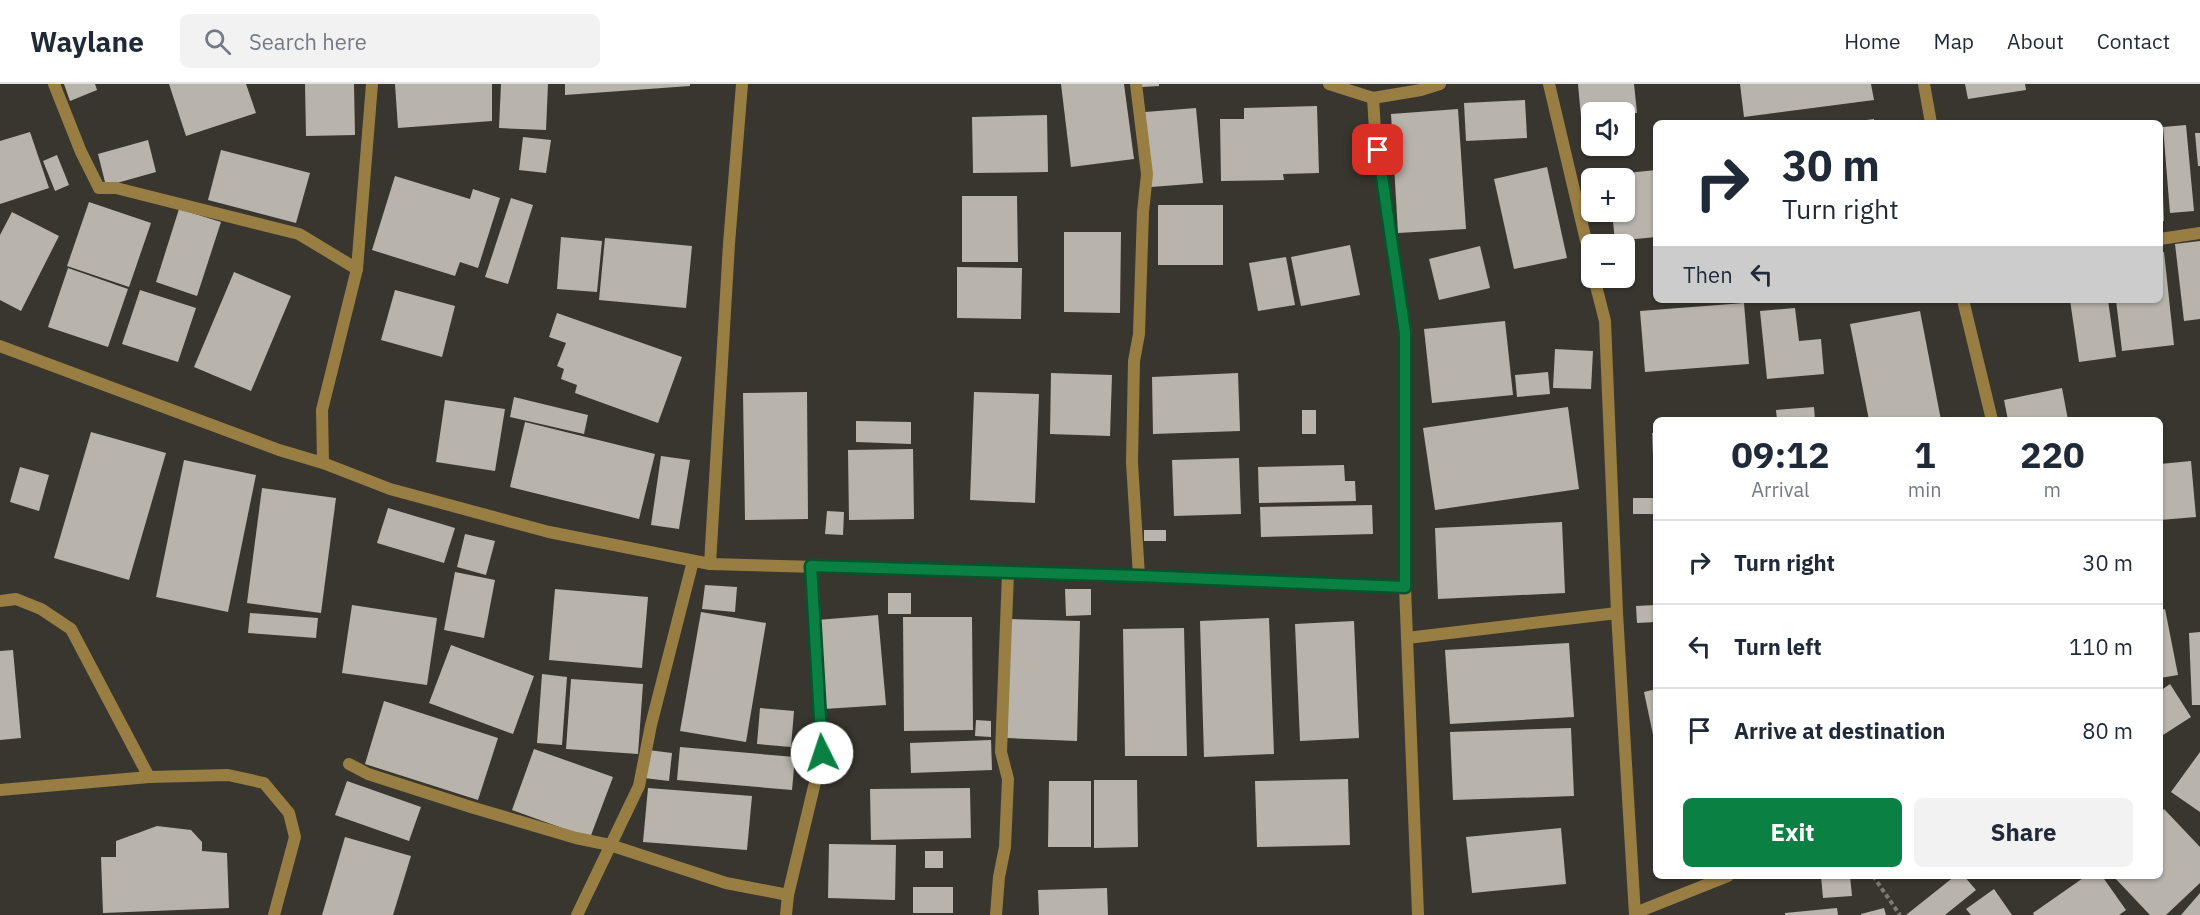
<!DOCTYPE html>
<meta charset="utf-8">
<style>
:root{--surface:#fff;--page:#f2f2f3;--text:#1f2937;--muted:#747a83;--line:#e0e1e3;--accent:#0b8043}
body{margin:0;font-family:"IBM Plex Sans",sans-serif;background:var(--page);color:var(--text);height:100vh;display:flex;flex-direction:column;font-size:22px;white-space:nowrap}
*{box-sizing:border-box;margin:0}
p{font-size:20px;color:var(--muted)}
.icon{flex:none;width:33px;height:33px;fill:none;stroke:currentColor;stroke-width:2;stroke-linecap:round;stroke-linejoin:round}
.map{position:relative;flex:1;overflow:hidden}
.panel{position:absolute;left:1653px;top:333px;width:510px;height:462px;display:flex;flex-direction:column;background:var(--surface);border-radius:9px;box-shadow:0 2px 4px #0004}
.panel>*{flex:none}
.guide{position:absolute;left:1653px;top:36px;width:510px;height:183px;border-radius:9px;box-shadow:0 2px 4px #0004;background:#fff;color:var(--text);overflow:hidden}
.buttons{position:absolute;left:1581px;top:18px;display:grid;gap:12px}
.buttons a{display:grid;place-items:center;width:54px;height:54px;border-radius:9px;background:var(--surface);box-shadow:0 2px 4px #0004;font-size:30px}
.pin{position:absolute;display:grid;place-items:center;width:51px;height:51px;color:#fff;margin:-26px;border-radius:12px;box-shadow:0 3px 9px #0006}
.me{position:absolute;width:66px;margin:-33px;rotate:356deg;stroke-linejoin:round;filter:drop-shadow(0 0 4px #0008)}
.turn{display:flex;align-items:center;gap:21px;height:126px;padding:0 30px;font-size:27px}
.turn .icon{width:78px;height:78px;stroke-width:2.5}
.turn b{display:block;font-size:42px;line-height:51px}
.then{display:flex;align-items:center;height:57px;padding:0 30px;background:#0003;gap:12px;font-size:22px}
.eta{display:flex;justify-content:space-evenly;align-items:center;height:102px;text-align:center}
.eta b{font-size:36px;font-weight:800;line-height:42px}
.cta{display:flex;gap:12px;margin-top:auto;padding:12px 30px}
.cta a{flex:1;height:69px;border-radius:9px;background:var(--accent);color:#fff;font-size:24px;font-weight:800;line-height:69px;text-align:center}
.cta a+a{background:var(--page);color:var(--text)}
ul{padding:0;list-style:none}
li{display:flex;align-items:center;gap:18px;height:84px;padding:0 30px;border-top:2px solid var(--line)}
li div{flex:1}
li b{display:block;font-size:22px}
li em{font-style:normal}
header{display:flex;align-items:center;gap:36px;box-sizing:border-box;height:84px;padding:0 30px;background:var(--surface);border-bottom:2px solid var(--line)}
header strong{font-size:28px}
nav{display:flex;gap:33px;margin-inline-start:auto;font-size:21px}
.search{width:420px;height:54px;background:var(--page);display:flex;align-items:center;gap:15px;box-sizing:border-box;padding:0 21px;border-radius:9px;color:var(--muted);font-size:22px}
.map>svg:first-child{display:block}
</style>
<header>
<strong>Waylane</strong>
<div class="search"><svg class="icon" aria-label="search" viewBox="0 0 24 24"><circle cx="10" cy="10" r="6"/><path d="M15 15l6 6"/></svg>Search here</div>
<nav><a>Home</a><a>Map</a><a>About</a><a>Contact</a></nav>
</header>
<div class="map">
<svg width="2200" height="831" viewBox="0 0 2200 831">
<rect width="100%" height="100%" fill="#39362f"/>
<g fill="#b8b4ac">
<path d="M64,0H95L97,6L70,17Z"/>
<path d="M169,0H246L256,29L186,52Z"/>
<path d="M305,0H354L355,51L306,52Z"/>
<path d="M395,0H492V37L398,44Z"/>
<path d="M501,0H548L546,46L499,44Z"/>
<path d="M565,0H690V2L565,11Z"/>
<path d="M1061,0H1124L1134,75L1071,83Z"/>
<path d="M1142,0H1159V2L1142,3Z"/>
<path d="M1578,0H1634L1637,29L1592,28V33H1581Z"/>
<path d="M1740,0H1871L1874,16L1744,33Z"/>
<path d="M1965,0H2025L2026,6L1968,15Z"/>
<path d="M1525,16L1527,54L1466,57L1464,19Z"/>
<path d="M1317,22L1319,89L1283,90L1284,96L1221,97L1220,35H1244V24Z"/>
<path d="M1196,24L1203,99L1151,103L1145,28Z"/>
<path d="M1458,25L1466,145L1398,149L1391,30Z"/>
<path d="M1047,31L1048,88L973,89L972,33Z"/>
<path d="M1874,35V39H1852V38Z"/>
<path d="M2186,41L2194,127L2170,129L2163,43Z"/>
<path d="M30,48L49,104L0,120V57Z"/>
<path d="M2195,49H2200V82H2198Z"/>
<path d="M523,53L551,56L546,89L519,86Z"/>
<path d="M148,56L156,88L106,102L98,70Z"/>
<path d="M221,66L310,89L296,139L208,116Z"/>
<path d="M57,71L69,101L55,107L43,77Z"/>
<path d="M1547,83L1567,174L1514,185L1494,95Z"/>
<path d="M2160,84H2162L2164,137H2160Z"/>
<path d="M1656,86V153L1615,157L1612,128H1624V94H1609L1608,91Z"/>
<path d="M395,92L470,115L473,105L500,114L478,184L460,178L455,192L372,166Z"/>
<path d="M962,112H1017L1018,178H962Z"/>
<path d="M511,114L533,121L508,200L485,193Z"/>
<path d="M89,118L151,139L129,203L67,182Z"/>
<rect x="1158" y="121" width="65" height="60"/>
<path d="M179,125L221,138L197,212L156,198Z"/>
<path d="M12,128L59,152L21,227L0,216V151Z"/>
<path d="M1064,148H1121L1120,229L1064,228Z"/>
<path d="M561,153L602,157L597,208L557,205Z"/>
<path d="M605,154L692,162L686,224L599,216Z"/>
<path d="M2200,157V235L2184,237L2175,160Z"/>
<path d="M1350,161L1360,211L1301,222L1291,173Z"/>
<path d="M1480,162L1490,204L1439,216L1429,175Z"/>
<rect x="1654" y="166" width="2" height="19"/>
<path d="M2164,168L2174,261L2122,267L2116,216H2160V169Z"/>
<path d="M1286,173L1295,221L1258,227L1249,179Z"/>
<path d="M957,183L1022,184L1021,235L957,234Z"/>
<path d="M68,184L128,205L108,263L48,243Z"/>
<path d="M234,188L291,212L251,307L194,283Z"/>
<path d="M140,206L196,224L178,278L122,260Z"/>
<path d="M395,206L455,222L442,273L381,256Z"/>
<path d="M2070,216H2108L2116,273L2079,278Z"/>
<path d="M1744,219L1749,280L1645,288L1640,227Z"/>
<path d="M1795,224L1799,257L1821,255L1824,290L1767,295L1760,227Z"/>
<path d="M1920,227L1941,336H1869L1850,240Z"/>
<path d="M557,229L682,273L658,339L575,309L577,301L561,295L564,285L557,282L566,259L549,253Z"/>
<path d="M1505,237L1513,311L1432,319L1424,245Z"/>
<path d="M1555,265L1593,267L1591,305L1553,304Z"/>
<path d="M1548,288L1550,310L1517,313L1515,291Z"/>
<path d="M1051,289L1112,291L1110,352L1050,350Z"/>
<path d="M1238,289L1240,347L1153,350L1152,293Z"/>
<path d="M2062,304L2068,336H2008L2004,316Z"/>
<path d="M807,308L808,435L745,436L743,309Z"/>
<path d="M974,308L1039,310L1035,419L970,416Z"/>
<path d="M514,313L588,331L584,350L510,333Z"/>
<path d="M445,316L505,325L495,387L436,378Z"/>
<path d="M1568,323L1579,405L1435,426L1423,344Z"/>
<path d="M1814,323L1815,336H1777L1776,326Z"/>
<rect x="1302" y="326" width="14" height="24"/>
<path d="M856,337L911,338V360L856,358Z"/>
<path d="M525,338L655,370L639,435L510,403Z"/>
<path d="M91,348L166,369L129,496L54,474Z"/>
<path d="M1656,348V394H1654L1652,349Z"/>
<path d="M913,365L914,435L849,436L848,366Z"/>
<path d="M661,372L690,376L679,445L651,441Z"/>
<path d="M1239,374L1241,430L1174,432L1172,376Z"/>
<path d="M184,376L256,391L228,528L156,513Z"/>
<path d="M2191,377L2196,433L2160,436V380Z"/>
<path d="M1344,381L1345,397H1355L1356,417L1259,419L1258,383Z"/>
<path d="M20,383L49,391L39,427L10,418Z"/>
<path d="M262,404L336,414L321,529L247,519Z"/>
<rect x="1633" y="414" width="23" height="16"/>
<path d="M1372,421L1373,450L1261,453L1260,423Z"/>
<path d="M388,424L455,444L444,479L377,459Z"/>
<path d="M827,427L844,428L843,451L825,450Z"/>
<path d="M1562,438L1565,509L1438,515L1435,444Z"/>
<rect x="1144" y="446" width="22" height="11"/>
<path d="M465,450L495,457L486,491L457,483Z"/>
<path d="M455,488L495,496L484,554L444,546Z"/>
<path d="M705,501L737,503L735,528L702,525Z"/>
<path d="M555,505L648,513L642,584L549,576Z"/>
<path d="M1065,505H1091V531L1066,532Z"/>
<rect x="888" y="509" width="23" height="21"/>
<path d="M352,521L437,534L427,601L342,589Z"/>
<path d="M1656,521V538L1637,539L1636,522Z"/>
<path d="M2165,525L2178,591L2160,594V526Z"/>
<path d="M701,528L766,539L746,658L680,647Z"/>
<path d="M250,529L318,534L316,554L248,549Z"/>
<path d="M878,531L886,621L824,625L817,536Z"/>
<path d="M903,533H972L973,646L904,647Z"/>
<path d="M1269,534L1274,670L1204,673L1200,537Z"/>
<path d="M1011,535L1080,537L1077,657L1007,654Z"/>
<path d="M1354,537L1359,654L1300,657L1295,540Z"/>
<path d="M1184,544L1187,672H1125L1123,545Z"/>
<path d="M2200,548V621H2192L2189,549Z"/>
<path d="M1569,559L1574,633L1450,640L1445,566Z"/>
<path d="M451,561L534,592L513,650L429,619Z"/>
<path d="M13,566L21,654L0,656V567Z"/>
<path d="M542,590L567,593L562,661L537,659Z"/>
<path d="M571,595L643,600L638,670L566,665Z"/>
<path d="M2170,600L2191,633L2163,651L2160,647V607Z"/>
<path d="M1656,605V660H1655L1644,608Z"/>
<path d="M384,617L498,654L478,716L365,680Z"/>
<path d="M760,624L794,627L791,663L757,660Z"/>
<path d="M976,636L991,637V653L975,652Z"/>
<path d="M1571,644L1574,712L1453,716L1450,648Z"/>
<path d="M991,656L992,686L911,689L910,659Z"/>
<path d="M680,663L795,673L792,706L677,696Z"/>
<path d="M534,665L613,693L590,754L512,726Z"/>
<path d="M648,666L672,669L669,697L644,694Z"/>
<path d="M2200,668V728L2171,708Z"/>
<path d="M1348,695L1350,761L1257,763L1255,697Z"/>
<path d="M1094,696H1137L1138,763L1094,764Z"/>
<path d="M347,697L421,723L409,757L335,731Z"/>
<path d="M1049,697H1091V763H1048Z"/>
<path d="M648,704L752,712L747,766L643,758Z"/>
<path d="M970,704L971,754L871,756L870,705Z"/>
<path d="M2164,725L2200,763V799L2166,831H2150L2113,792H2160V729Z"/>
<path d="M157,742L191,746L202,758V767L227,769L229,824L103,829L101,773H116V757Z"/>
<path d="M1561,744L1566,800L1472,809L1466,753Z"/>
<path d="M345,753L411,772L393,831H322Z"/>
<path d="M829,760L896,761L895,816L828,814Z"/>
<rect x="925" y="767" width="18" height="17"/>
<path d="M1821,792H1850L1852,812L1823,814Z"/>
<path d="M1955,792H1964L1976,806L1945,831H1906Z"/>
<path d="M2086,792H2102L2126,826L2119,831H2034L2033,829Z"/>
<rect x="913" y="803" width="40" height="26"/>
<path d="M1107,804L1108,831H1039L1038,806Z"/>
<path d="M1994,805L2012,831H1971L1966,825Z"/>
<path d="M2200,809V831H2181Z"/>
<path d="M1837,824L1838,831H1785V829Z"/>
<path d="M1884,824L1886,831H1861V830Z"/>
</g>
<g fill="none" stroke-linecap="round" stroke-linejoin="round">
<path stroke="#7d7a74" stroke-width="4" stroke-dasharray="4.5 3" stroke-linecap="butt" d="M1873,792L1900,831"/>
<g stroke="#987e42" stroke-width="12">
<path d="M54,0L81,68L99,104H116L299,150L357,185"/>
<path d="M1136,0L1147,90L1143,128L1139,250L1134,277L1132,378L1139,492"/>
<path d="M1329,0L1373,14L1421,6L1440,0"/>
<path d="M1549,0L1592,182"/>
<path d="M1924,0L1931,39"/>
<path d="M1373,14L1375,46L1405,249V503L1418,831"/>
<path d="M2160,155L2200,149"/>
<path d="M1594,194L1605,237L1617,529L1635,831"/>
<path d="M1963,216L1992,336"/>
<path d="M0,262L279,366L323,379L390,405L549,448L710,480L1139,492L1405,503"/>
<path d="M323,379L322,326L357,185L372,0"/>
<path d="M710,480L729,160L742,0"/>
<path d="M0,517L16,515L41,525L71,545L149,693"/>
<path d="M1407,554L1617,529"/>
<path d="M349,680L368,690L474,724L576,754L610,761L726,799L788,811"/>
<path d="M0,706L149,693L228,691L264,699L289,729L295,753L274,831"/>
<path d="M1635,829L1728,792"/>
<path d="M577,831L639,702L651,641L693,477"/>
<path d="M786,831L788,811L822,669L811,482"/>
<path d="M996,831L999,793L1005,763L1008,695L1001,668L1008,489"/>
</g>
</g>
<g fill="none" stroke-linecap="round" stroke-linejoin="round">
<g stroke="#07532c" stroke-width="15">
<path id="route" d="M822,669L811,482L1139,492L1405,503V249L1378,66"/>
</g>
<use href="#route" stroke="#0b8043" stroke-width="10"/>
</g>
</svg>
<div class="buttons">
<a><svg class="icon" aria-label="sound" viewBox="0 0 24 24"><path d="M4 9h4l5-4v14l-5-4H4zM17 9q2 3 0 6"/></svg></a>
<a>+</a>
<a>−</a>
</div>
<div class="pin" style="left:1378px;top:66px;background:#d93025"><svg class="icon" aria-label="arrive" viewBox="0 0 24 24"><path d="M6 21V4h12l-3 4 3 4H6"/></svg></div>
<svg class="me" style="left:822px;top:669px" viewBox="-20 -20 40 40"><circle r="19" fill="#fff"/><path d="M0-13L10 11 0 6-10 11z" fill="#0b8043"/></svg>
<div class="guide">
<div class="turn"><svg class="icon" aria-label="right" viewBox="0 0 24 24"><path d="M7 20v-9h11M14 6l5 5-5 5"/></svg><div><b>30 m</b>Turn right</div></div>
<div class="then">Then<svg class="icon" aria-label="left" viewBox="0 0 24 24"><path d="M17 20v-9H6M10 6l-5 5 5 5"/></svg></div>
</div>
<section class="panel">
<div class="eta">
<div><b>09:12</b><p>Arrival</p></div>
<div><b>1</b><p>min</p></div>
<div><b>220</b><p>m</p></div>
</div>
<ul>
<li><svg class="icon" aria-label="right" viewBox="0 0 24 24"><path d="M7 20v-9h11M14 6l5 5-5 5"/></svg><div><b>Turn right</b></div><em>30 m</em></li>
<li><svg class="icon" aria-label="left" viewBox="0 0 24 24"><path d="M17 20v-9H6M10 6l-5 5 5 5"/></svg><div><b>Turn left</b></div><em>110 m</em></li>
<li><svg class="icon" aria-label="arrive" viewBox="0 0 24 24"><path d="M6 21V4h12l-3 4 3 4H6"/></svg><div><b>Arrive at destination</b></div><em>80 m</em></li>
</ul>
<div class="cta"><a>Exit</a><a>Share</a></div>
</section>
</div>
